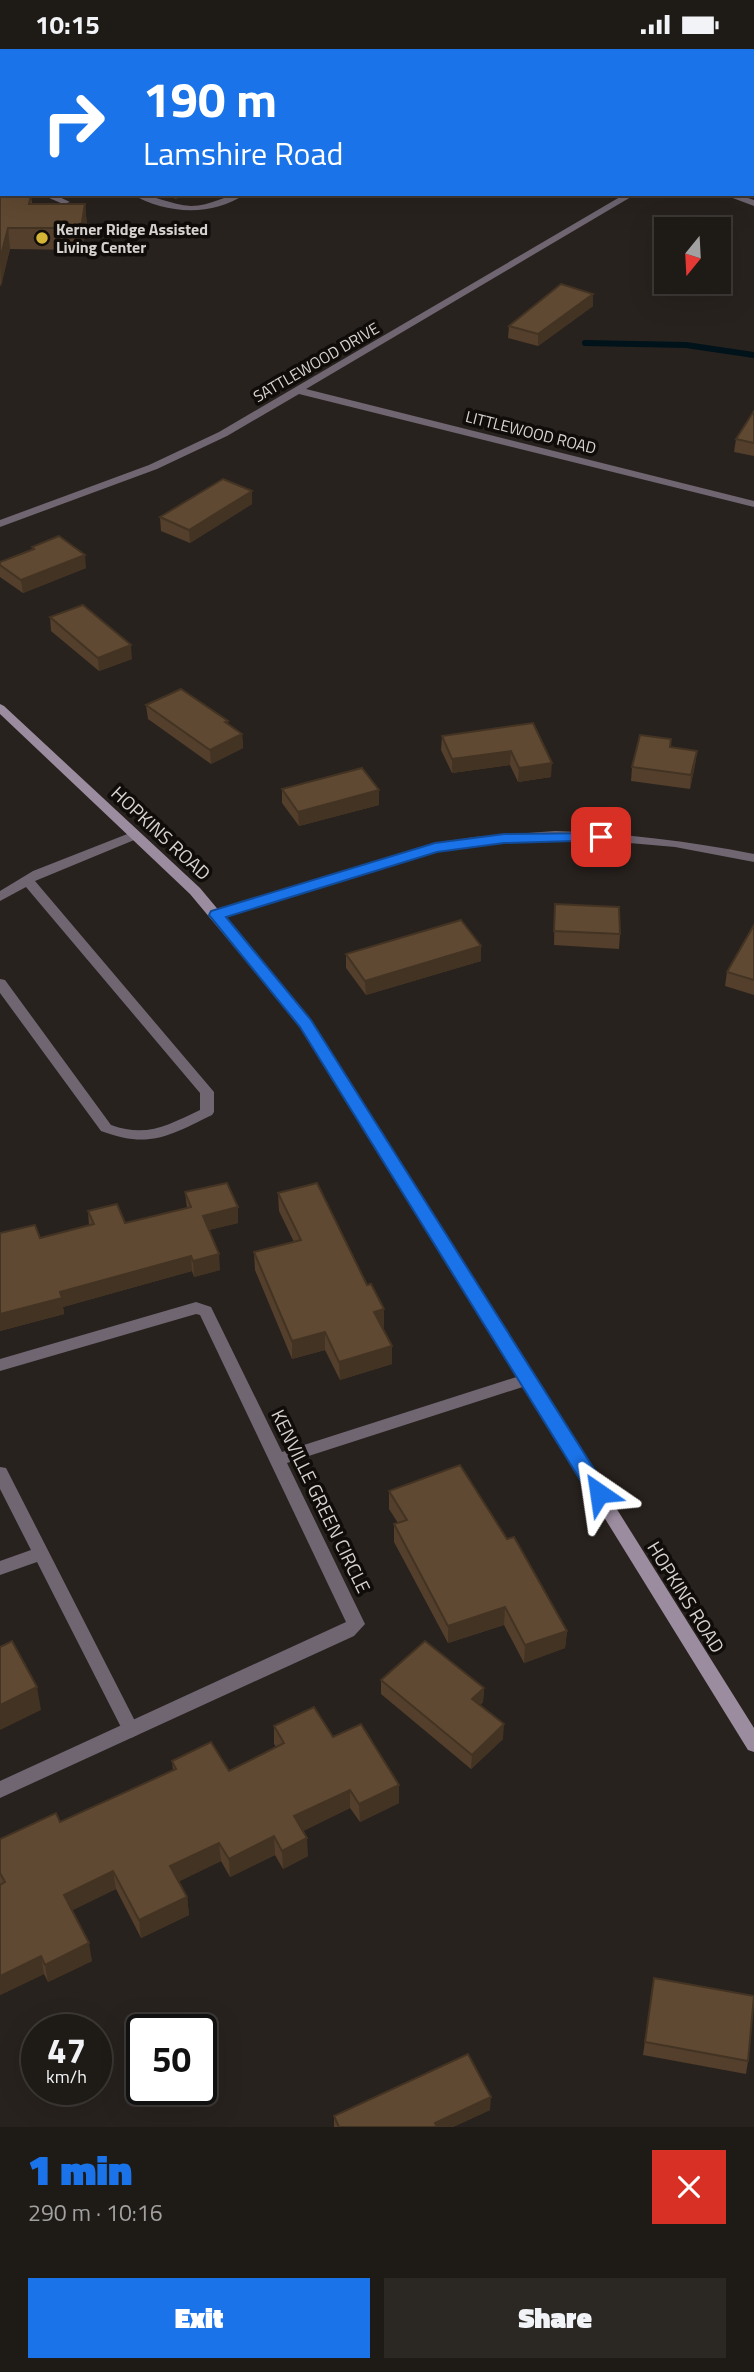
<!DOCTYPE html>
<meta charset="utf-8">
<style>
:root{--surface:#1e1a16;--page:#2b2723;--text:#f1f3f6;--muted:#a1a1a1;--line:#3c3835;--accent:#1a73e8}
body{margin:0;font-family:"Titillium Web",sans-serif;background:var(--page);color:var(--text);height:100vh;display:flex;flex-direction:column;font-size:26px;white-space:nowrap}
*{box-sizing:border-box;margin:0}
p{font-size:23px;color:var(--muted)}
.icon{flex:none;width:38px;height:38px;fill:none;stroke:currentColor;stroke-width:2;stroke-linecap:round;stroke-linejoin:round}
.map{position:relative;height:2078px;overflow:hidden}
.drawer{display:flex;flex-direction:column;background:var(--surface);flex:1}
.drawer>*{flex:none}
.hud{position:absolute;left:0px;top:0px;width:754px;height:147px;box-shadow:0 7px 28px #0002,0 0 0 2px var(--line);background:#1a73e8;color:#fff;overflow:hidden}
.needle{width:46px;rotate:198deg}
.controls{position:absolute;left:654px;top:168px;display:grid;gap:14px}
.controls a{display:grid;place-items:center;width:77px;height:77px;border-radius:0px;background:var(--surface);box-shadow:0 7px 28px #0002,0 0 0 2px var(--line);font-size:35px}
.speed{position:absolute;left:21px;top:1965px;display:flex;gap:14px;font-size:35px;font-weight:700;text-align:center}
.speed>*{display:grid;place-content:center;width:91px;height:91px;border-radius:50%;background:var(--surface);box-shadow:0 7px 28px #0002,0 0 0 2px var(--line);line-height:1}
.speed small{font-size:18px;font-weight:400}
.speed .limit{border:4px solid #111;border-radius:10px;background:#fff;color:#111}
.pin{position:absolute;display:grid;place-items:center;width:60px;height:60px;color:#fff;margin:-30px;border-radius:14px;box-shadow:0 4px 10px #0006}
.me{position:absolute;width:77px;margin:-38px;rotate:328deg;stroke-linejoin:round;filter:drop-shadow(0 0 5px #0008)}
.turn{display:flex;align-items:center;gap:24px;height:147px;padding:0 28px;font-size:32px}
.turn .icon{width:91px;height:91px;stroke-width:2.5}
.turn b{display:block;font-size:49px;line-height:60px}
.round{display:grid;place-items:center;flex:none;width:74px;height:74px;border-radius:0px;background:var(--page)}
.head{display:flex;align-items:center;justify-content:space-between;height:119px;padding:0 28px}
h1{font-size:42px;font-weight:800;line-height:52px;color:var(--accent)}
.cta{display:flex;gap:14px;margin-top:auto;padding:14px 28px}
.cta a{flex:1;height:80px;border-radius:0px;background:var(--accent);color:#fff;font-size:28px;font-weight:800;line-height:80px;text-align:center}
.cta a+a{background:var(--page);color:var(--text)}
.status{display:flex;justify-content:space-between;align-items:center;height:49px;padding:0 35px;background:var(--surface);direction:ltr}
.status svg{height:19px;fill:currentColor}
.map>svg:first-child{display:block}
</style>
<div class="status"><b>10:15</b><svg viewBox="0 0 49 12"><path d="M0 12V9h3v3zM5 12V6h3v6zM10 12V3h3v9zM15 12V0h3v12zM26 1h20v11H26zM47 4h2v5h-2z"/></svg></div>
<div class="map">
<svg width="754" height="2078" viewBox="0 0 754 2078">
<rect width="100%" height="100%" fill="#28221e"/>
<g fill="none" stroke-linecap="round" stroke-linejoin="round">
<path stroke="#00131b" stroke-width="6" d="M585,294L686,296L754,306"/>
<g fill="#6f6672" fill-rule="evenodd">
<rect x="0" y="71" width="2" height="7"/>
<rect x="0" y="127" width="2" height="6"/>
<path d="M40,145H53L70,153L63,155Z"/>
<path d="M132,145C153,145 171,156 191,157C211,157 226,145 245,145C212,168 165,165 132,145Z"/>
<path d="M135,782L141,786L139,789L35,832L214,1043V1063L212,1066C169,1087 149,1100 101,1082L0,944V930L5,931L111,1076C147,1089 168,1076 200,1061V1044L26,838L0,852V842L33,822Z"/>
<path d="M0,1418L6,1419L137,1676L140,1681L137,1686L131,1689L125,1686L37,1513L0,1526V1512L31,1501L0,1440Z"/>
</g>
<g fill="#6f6672" fill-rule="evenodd">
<path d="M752,72H754L752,77Z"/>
<path d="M625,145H636L306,340L754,452V458L299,345L227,387L157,420L0,478V471L149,416L219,383Z"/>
<path d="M722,145H736L754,151V157Z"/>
<path d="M555,782C623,784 688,792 754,805V813L675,798L595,791H515L475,795L422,805L221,869H211L210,866L211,863L230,857L436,794L475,788Z"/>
<path d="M196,1253L211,1258L282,1403L529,1324L535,1326L537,1330L535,1334L287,1414L365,1575L354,1587L0,1749V1732L346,1573L200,1266L196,1265L0,1322V1310Z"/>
</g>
<path fill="#9b8c9f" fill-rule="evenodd" d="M0,655L4,657L200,839L311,972L754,1679V1703L748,1701L301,978L190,845L0,665Z"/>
</g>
<g fill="#533f2b">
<path d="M24,0H75L73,2H24Z"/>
<path d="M164,145H185L176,150Z"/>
<path d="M0,146H31L32,155H85L87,177L82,201L10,200L0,238Z"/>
<path d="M593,245V257L538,297L508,289L509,277Z"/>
<path d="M754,362V407L734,403L736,390Z"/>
<path d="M252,442V455L190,494L161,482L160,468Z"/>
<path d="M32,498L86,519L23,544L0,528V513L32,500Z"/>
<path d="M50,568L132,610L99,622L51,582Z"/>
<path d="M146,656L228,672V675L242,685L243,699L211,715L148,670Z"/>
<path d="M533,674L551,728L518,733L510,716L452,724L441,701L442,687Z"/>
<path d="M671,698L697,702L695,716L690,740L631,732L632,718Z"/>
<path d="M282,740L379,756L299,777L282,754Z"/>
<path d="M555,855L620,885L619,900L554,896Z"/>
<path d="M754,876V946L725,937L727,923Z"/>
<path d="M481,897V912L366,946L346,919V905Z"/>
<path d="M185,1143L238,1174L209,1181L220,1221L194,1228L192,1222L63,1258L64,1265L0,1282V1184L40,1189L89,1176L88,1162L125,1174L187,1159Z"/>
<path d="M278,1144L384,1278L383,1279L392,1315L340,1331L325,1301L292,1310L255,1221L254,1203L294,1193L279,1162Z"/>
<path d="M389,1442L507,1490L567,1582L565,1599L524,1614L504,1576L448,1594L394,1493V1475L398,1474L389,1460Z"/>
<path d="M381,1631L484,1639L483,1653L480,1656L503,1690L471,1720L381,1645Z"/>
<path d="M274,1677L333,1688L399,1736V1754L360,1773L350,1759L303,1782L308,1807L283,1820L275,1806L230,1828L221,1812L179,1832L187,1848L189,1866L141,1889L116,1840L72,1861L92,1912L48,1933L44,1925L0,1946V1790L60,1773L173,1721L172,1712L229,1722L276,1698L274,1695Z"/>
<path d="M654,1929L748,2012L746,2025L643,2006Z"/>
<path d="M490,2061L453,2078H334V2067Z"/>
</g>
<g fill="#433323">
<path d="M176,145H185L176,150Z"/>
<path d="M85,155L87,177L82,201L81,179Z"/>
<path d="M8,179L10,200L1,238L0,210Z"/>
<path d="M593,245V257L538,297V285Z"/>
<path d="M252,442V455L190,494L189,481Z"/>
<path d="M85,506L86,519L23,544L21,531Z"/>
<path d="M131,596L132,610L99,622L98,609Z"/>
<path d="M242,685L243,699L211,715L210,701Z"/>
<path d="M511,702L510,716L452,724V710Z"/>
<path d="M697,702L695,716L690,740L691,726Z"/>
<path d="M552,714L551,728L518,733L519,719Z"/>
<path d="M379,741V756L299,777L298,763Z"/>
<path d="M481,897V912L366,946L365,932Z"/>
<path d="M238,1158V1174L204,1182L203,1167Z"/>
<path d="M219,1205L220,1221L194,1228L193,1212Z"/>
<path d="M191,1207L192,1222L63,1258L64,1265L0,1282V1265L60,1243Z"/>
<path d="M384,1260V1278L374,1281V1263Z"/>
<path d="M325,1283V1301L292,1310V1292Z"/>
<path d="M392,1297V1315L340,1331L339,1313Z"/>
<path d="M505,1558L504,1576L448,1594V1577Z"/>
<path d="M567,1582L565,1599L524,1614L525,1596Z"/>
<path d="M37,1638L41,1661L0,1681V1656Z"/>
<path d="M484,1639L483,1653L472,1664V1650Z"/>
<path d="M504,1675L503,1690L471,1720L472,1706Z"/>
<path d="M399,1736V1754L360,1773L359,1755Z"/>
<path d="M350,1741V1759L295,1786L294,1767Z"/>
<path d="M274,1787L275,1806L230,1828L229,1810Z"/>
<path d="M307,1789L308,1807L283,1820L282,1802Z"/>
<path d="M219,1794L221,1812L172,1836L170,1817Z"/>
<path d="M113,1822L116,1840L67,1864L64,1846Z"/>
<path d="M187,1848L189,1866L141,1889L139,1871Z"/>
<path d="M89,1894L92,1912L48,1933L45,1916Z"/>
<path d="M41,1907L44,1925L0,1946V1927Z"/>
<path d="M491,2048L490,2061L453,2078H435V2074Z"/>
</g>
<g fill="#604932" stroke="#433323" stroke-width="2">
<path d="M0,146H31L29,155H85L81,179H8L0,210Z"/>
<path d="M561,235L593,245L538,285L509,277Z"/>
<path d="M754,362V394L736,390Z"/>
<path d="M223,430L252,442L189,481L160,468Z"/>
<path d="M59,487L85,506L21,531L0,516V513L34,500L32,498Z"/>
<path d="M83,556L131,596L98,609L50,568Z"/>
<path d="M181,640L228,672L225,673L242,685L210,701L146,656Z"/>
<path d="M533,674L552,714L519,719L511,702L452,710L442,687Z"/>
<path d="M640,686L671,690L670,698L697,702L691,726L632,718Z"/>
<path d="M362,719L379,741L298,763L282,740Z"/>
<path d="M555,855L619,858L620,885L554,882Z"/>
<path d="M461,871L481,897L365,932L346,905Z"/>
<path d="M754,876V931L727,923Z"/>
<path d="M227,1134L238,1158L203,1167L219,1205L193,1212L191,1207L60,1243L62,1249L0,1265V1184L35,1176L40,1189L94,1175L88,1162L117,1155L125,1174L191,1158L185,1143Z"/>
<path d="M317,1134L367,1236L371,1235L384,1260L374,1263L392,1297L339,1313L325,1283L292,1292L254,1203L301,1191L278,1144Z"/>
<path d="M460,1416L507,1490L514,1488L567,1582L525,1596L505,1558L448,1577L394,1475L407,1471L389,1442Z"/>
<path d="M12,1592L37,1638L0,1656V1598Z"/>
<path d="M425,1592L484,1639L472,1650L504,1675L472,1706L381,1631Z"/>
<path d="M314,1658L333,1688L361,1675L399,1736L359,1755L350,1741L294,1767L307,1789L282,1802L274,1787L229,1810L219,1794L170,1817L187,1848L139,1871L113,1822L64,1846L89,1894L45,1916L41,1907L0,1927V1836L5,1833L0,1824V1790L56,1764L60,1773L176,1720L172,1712L211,1693L229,1722L284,1694L274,1677Z"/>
<path d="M654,1929L754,1947L748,2012L645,1993Z"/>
<path d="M468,2005L491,2048L435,2074L437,2078H339L334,2067Z"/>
</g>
<path fill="#1a73e8" stroke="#114b97" stroke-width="2" d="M601,784L606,785V791L504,794L437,803L226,868L311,971L606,1439L608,1444L606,1450H592L300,978L209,866L211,862L435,794L504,785Z"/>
<circle fill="#d5b535" stroke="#0f0c0a" stroke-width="2.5" cx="42" cy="189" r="7"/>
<g text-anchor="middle" stroke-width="7" stroke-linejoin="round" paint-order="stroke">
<g font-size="16" font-weight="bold" fill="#d6d2cf" stroke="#0f0c0a" text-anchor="start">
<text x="56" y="186">Kerner Ridge Assisted<tspan x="56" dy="18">Living Center</tspan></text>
</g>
<g font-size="16" fill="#d6d2cf" stroke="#0f0c0a">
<text transform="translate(316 313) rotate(-30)" y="6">SATTLEWOOD DRIVE</text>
<text transform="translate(531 383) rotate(14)" y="6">LITTLEWOOD ROAD</text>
</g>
<g font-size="19" fill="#d6d2cf" stroke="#0f0c0a">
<text transform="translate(161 784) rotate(43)" y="7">HOPKINS ROAD</text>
<text transform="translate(321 1452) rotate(64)" y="7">KENVILLE GREEN CIRCLE</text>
<text transform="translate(686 1548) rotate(58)" y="7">HOPKINS ROAD</text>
</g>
</g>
</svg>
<div class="controls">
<a><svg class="needle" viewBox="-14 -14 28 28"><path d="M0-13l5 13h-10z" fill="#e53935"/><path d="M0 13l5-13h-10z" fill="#a1a1a1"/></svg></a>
</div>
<div class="speed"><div>47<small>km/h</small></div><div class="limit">50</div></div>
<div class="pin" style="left:601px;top:788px;background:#d93025"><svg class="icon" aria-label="arrive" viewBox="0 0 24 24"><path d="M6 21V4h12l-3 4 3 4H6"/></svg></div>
<svg class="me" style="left:599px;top:1444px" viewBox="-20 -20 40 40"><path d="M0-17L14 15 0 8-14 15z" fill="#1a73e8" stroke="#fff" stroke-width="4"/></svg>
<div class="hud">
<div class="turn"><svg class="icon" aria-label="right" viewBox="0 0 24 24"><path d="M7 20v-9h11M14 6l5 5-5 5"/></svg><div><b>190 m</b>Lamshire Road</div></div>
</div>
</div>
<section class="drawer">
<div class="head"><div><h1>1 min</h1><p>290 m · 10:16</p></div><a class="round" style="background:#d93025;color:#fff"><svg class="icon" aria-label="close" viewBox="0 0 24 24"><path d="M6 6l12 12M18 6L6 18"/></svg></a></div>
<div class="cta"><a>Exit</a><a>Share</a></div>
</section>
